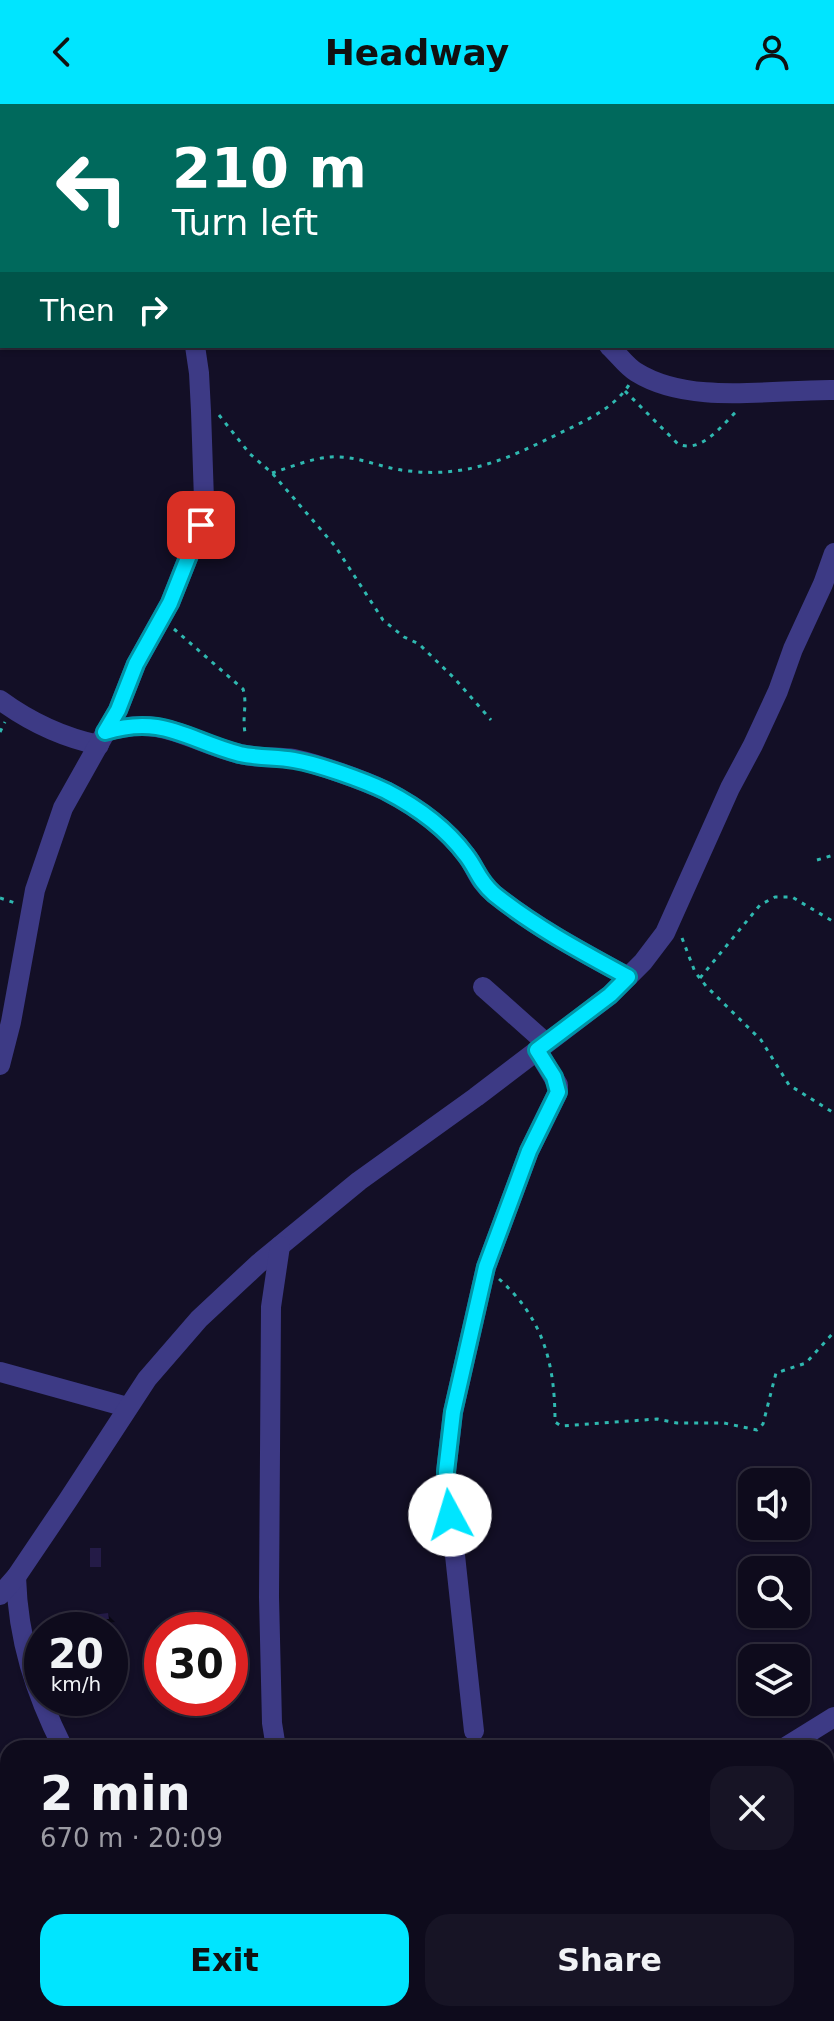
<!DOCTYPE html>
<meta charset="utf-8">
<style>
:root{--surface:#0e0b1c;--page:#171425;--text:#f1f3f6;--muted:#9b9ba3;--line:#2e2b3b;--accent:#00e5ff}
body{margin:0;font-family:"DejaVu Sans",sans-serif;background:var(--page);color:var(--text);height:100vh;display:flex;flex-direction:column;font-size:30px;white-space:nowrap}
*{box-sizing:border-box;margin:0}
p{font-size:26px;color:var(--muted)}
.icon{flex:none;width:44px;height:44px;fill:none;stroke:currentColor;stroke-width:2;stroke-linecap:round;stroke-linejoin:round}
.map{position:relative;flex:1;overflow:hidden}
.drawer{position:absolute;left:0px;top:1636px;width:834px;height:282px;display:flex;flex-direction:column;background:var(--surface);border-radius:24px 24px 0 0;box-shadow:0 2px 6px #0004,0 0 0 2px var(--line)}
.drawer>*{flex:none}
.top-card{position:absolute;left:0px;top:0px;width:834px;height:244px;box-shadow:0 2px 6px #0004,0 0 0 2px var(--line);background:#00695c;color:#fff;overflow:hidden}
.controls{position:absolute;left:738px;top:1364px;display:grid;gap:16px}
.controls a{display:grid;place-items:center;width:72px;height:72px;border-radius:16px;background:var(--surface);box-shadow:0 2px 6px #0004,0 0 0 2px var(--line);font-size:40px}
.speed{position:absolute;left:24px;top:1508px;display:flex;gap:16px;font-size:40px;font-weight:700;text-align:center}
.speed>*{display:grid;place-content:center;width:104px;height:104px;border-radius:50%;background:var(--surface);box-shadow:0 2px 6px #0004,0 0 0 2px var(--line);line-height:1}
.speed small{font-size:20px;font-weight:400}
.speed .limit{border:12px solid #d22;background:#fff;color:#111}
.pin{position:absolute;display:grid;place-items:center;width:68px;height:68px;color:#fff;margin:-34px;border-radius:16px;box-shadow:0 4px 12px #0006}
.me{position:absolute;width:88px;margin:-44px;rotate:354deg;stroke-linejoin:round;filter:drop-shadow(0 0 6px #0008)}
.turn{display:flex;align-items:center;gap:28px;height:168px;padding:0 40px;font-size:36px}
.turn .icon{width:104px;height:104px;stroke-width:2.5}
.turn b{display:block;font-size:56px;line-height:68px}
.then{display:flex;align-items:center;height:76px;padding:0 40px;background:#0003;gap:16px;font-size:30px}
.round{display:grid;place-items:center;flex:none;width:84px;height:84px;border-radius:24px;background:var(--page)}
.summary{display:flex;align-items:center;justify-content:space-between;height:136px;padding:0 40px}
h1{font-size:48px;font-weight:700;line-height:60px}
.action{display:flex;gap:16px;margin-top:auto;padding:16px 40px}
.action a{flex:1;height:92px;border-radius:24px;background:var(--accent);color:#111;font-size:32px;font-weight:700;line-height:92px;text-align:center}
.action a+a{background:var(--page);color:var(--text)}
header{display:flex;justify-content:space-between;align-items:center;height:104px;padding:0 40px;background:var(--accent);color:#111;font-size:36px;font-weight:700}
.map>svg:first-child{display:block}
</style>
<header><svg class="icon" aria-label="back" viewBox="0 0 24 24"><path d="M15 5l-7 7 7 7"/></svg>Headway<svg class="icon" aria-label="person" viewBox="0 0 24 24"><circle cx="12" cy="8" r="4"/><path d="M4 21q1-7 8-7t8 7"/></svg></header>
<div class="map">
<svg width="834" height="1917" viewBox="0 0 834 1917">
<rect width="100%" height="100%" fill="#130f26"/>
<g fill="#0007">
<path d="M108,1511L115,1518L104,1519V1526H88L86,1514Z"/>
<path d="M651,1910H671L677,1913L675,1917H661Z"/>
</g>
<g fill="#241b47">
<rect x="90" y="1444" width="11" height="19"/>
<path d="M108,1509L109,1515L98,1516L99,1526H86L84,1512Z"/>
</g>
<g fill="none" stroke-linecap="round" stroke-linejoin="round">
<g stroke="#2fb8b0" stroke-width="3" stroke-dasharray="4 6" stroke-linecap="butt">
<path d="M820,0V2"/>
<path d="M832,23L834,27"/>
<path d="M625,287L678,340C701,350 721,322 737,307"/>
<path d="M219,311L250,350L272,369L335,442L383,516L404,533L419,540L455,575L491,616"/>
<path d="M272,369C291,363 312,354 331,353C357,351 383,365 409,367C468,374 509,354 560,329C585,317 613,305 629,281"/>
<path d="M174,525L243,585C248,601 241,614 246,633"/>
<path d="M0,628L5,618"/>
<path d="M817,756L834,751"/>
<path d="M0,794L15,799"/>
<path d="M682,834L695,868L706,882L761,936L789,981L834,1009"/>
<path d="M700,874L760,801L775,793H792L834,818"/>
<path d="M499,1175C544,1215 555,1261 555,1318L561,1322L657,1315L677,1319H724L757,1326L763,1320L776,1269L806,1259L834,1228"/>
<path d="M0,1885L8,1882"/>
<path d="M498,1917L503,1910"/>
</g>
<g stroke="#3d3a85" stroke-width="20">
<path d="M73,0L74,2"/>
<path d="M194,0V2"/>
<path d="M0,84L2,85"/>
<path d="M609,242C618,250 626,262 636,268C690,302 773,285 834,286"/>
<path d="M0,596C30,618 61,633 99,641"/>
<path d="M105,628C164,610 187,637 240,650C257,654 276,653 294,655C318,660 363,676 386,687C415,702 446,724 466,751C477,765 477,776 494,790C535,823 582,848 628,873"/>
<path d="M483,883L546,939"/>
<path d="M0,961L11,918L35,786L63,704L118,606L136,560L170,499L201,421L204,396L201,307L199,269L195,242"/>
<path d="M0,1268L127,1303"/>
<path d="M16,1473C18,1536 35,1588 63,1644"/>
<path d="M0,1491L16,1473L68,1396L147,1275L199,1215L258,1160L359,1077L476,993L610,891L643,858L665,829L730,684L753,641L778,587L793,545L823,480L834,449"/>
<path d="M474,1627L446,1368L453,1308L486,1163L529,1047L558,988V981L537,946"/>
<path d="M276,1644L272,1619L269,1493L271,1203L280,1142"/>
<path d="M784,1644L834,1613"/>
<path d="M329,1910L341,1917"/>
<path d="M266,1917L280,1910"/>
<path d="M695,1917L698,1910"/>
</g>
</g>
<g fill="none" stroke-linecap="round" stroke-linejoin="round">
<g stroke="#0095a6" stroke-width="20">
<path id="route" d="M201,421L170,499L136,560L118,606L105,628C163,610 187,636 240,650C258,654 276,653 294,656C318,660 363,676 386,687C415,702 446,724 466,751C477,765 478,776 494,790C535,823 582,848 628,873L610,891L537,946L554,973L558,988L529,1047L486,1163L453,1308L446,1368L450,1411"/>
</g>
<use href="#route" stroke="#00e5ff" stroke-width="14"/>
</g>
</svg>
<div class="controls">
<a><svg class="icon" aria-label="sound" viewBox="0 0 24 24"><path d="M4 9h4l5-4v14l-5-4H4zM17 9q2 3 0 6"/></svg></a>
<a><svg class="icon" aria-label="search" viewBox="0 0 24 24"><circle cx="10" cy="10" r="6"/><path d="M15 15l6 6"/></svg></a>
<a><svg class="icon" aria-label="layers" viewBox="0 0 24 24"><path d="M12 4l9 5-9 5-9-5zM3 14l9 5 9-5"/></svg></a>
</div>
<div class="speed"><div>20<small>km/h</small></div><div class="limit">30</div></div>
<div class="pin" style="left:201px;top:421px;background:#d93025"><svg class="icon" aria-label="arrive" viewBox="0 0 24 24"><path d="M6 21V4h12l-3 4 3 4H6"/></svg></div>
<svg class="me" style="left:450px;top:1411px" viewBox="-20 -20 40 40"><circle r="19" fill="#fff"/><path d="M0-13L10 11 0 6-10 11z" fill="#00e5ff"/></svg>
<div class="top-card">
<div class="turn"><svg class="icon" aria-label="left" viewBox="0 0 24 24"><path d="M17 20v-9H6M10 6l-5 5 5 5"/></svg><div><b>210 m</b>Turn left</div></div>
<div class="then">Then<svg class="icon" aria-label="right" viewBox="0 0 24 24"><path d="M7 20v-9h11M14 6l5 5-5 5"/></svg></div>
</div>
<section class="drawer">
<div class="summary"><div><h1>2 min</h1><p>670 m · 20:09</p></div><a class="round"><svg class="icon" aria-label="close" viewBox="0 0 24 24"><path d="M6 6l12 12M18 6L6 18"/></svg></a></div>
<div class="action"><a>Exit</a><a>Share</a></div>
</section>
</div>
